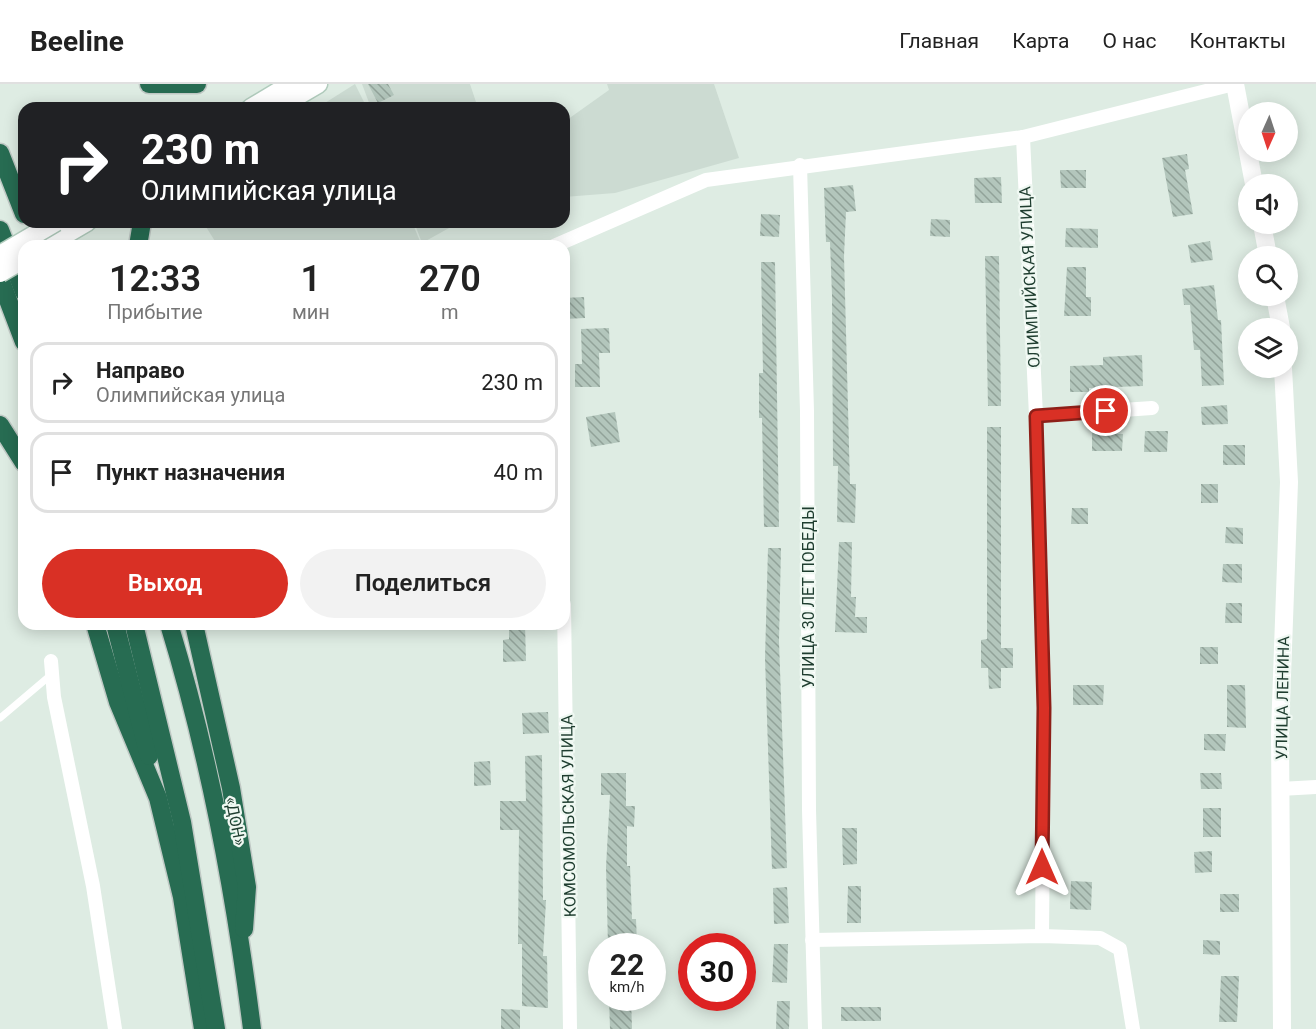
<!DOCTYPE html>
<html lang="ru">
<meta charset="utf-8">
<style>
:root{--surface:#fff;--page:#f2f2f2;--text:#222;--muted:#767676;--line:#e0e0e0;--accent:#d93025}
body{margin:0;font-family:Roboto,sans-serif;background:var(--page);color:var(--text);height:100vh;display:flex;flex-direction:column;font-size:22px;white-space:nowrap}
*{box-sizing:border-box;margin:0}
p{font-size:20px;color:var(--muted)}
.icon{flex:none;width:33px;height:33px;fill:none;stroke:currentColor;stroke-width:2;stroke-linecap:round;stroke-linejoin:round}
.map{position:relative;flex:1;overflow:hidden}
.details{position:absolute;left:18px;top:156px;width:552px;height:390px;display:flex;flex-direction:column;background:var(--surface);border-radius:18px;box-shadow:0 3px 15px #0003}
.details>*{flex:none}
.hud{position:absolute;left:18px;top:18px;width:552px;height:126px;border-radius:18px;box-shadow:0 3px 15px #0003;background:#202124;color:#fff;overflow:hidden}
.needle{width:39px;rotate:183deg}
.fabs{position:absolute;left:1238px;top:18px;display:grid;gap:12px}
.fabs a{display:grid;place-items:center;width:60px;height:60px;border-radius:50%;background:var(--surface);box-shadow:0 3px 15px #0003;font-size:30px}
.speed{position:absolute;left:588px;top:849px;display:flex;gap:12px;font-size:30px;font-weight:700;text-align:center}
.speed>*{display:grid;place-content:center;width:78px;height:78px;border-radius:50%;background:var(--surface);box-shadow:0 3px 15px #0003;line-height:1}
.speed small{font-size:15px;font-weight:400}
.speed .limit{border:9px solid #d22;background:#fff;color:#111}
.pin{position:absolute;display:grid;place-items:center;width:51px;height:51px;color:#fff;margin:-26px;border:3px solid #fff;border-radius:50%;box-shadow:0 2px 6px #0007}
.me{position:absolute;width:66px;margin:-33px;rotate:0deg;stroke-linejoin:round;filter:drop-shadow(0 0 4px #0008)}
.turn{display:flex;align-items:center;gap:21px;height:126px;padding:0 24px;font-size:27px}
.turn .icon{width:78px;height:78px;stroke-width:2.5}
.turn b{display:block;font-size:42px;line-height:51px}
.eta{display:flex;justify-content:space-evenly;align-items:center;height:102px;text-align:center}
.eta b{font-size:36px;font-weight:600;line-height:42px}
.button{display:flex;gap:12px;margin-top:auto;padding:12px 24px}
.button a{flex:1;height:69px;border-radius:36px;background:var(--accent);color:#fff;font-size:24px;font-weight:600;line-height:69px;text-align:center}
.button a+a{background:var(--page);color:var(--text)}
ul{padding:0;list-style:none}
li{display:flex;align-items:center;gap:18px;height:81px;margin:0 12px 9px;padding:0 12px;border:3px solid var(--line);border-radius:18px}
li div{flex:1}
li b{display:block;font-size:22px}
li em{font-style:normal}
header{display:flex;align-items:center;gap:36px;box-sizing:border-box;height:84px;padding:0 30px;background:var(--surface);border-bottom:2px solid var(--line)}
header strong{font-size:28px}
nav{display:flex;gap:33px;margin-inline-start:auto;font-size:21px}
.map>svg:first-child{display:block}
</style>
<header>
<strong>Beeline</strong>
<nav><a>Главная</a><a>Карта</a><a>О нас</a><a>Контакты</a></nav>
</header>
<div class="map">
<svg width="1316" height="945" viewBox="0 0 1316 945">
<defs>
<pattern id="building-back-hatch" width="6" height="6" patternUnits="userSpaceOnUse" patternTransform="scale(1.5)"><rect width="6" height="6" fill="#b3c6bc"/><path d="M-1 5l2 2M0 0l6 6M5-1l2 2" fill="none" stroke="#91a299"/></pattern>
</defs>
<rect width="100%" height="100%" fill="#deece3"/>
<g fill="#ccdbd2">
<path d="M355,0L367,24H317Z"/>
<path d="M362,0H470L478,24H371Z"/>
<path d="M607,0H714L739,74L615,109L564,113V38L609,6Z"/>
<path d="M203,138H412L422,162H218Z"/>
<path d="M414,138H460L422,159Z"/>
</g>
<g fill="url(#building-back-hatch)">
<path d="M368,0H388L394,11L378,19Z"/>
<path d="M1187,70L1189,85L1185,86L1193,130L1173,133L1162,74Z"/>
<path d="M1060,86H1086V104H1061Z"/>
<path d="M1001,93L1002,119H975L974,94Z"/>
<path d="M853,101L856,127L846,128L844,172L850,400H856L855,439L837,438L838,382H833L832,211L830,158H826L824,104Z"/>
<path d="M761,130L780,131L779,153L760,152Z"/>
<path d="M931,135L950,136V153L930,152Z"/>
<path d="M1066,144L1098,145V164L1065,163Z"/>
<path d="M1210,157L1213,176L1191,179L1188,161Z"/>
<path d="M985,172H999L1001,322H988Z"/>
<path d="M761,178H775L779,443H764L762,334H759V289H763Z"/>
<path d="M1067,183H1086V213H1091V232H1064Z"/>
<path d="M1214,201L1218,236H1221L1224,301L1202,302L1200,266H1194L1190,221H1184L1182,205Z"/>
<path d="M584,213L585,234L564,235V214Z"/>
<path d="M609,244L610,269H599L600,303H575V280H582L581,245Z"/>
<path d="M1142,271L1143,302L1089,304V308H1070V282L1103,281V273Z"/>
<path d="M1227,321L1228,340L1202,341L1201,323Z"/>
<path d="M615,328L620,358L591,363L586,333Z"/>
<path d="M987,343H1001V564H1013V584H1001V604L989,605L988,584H981V556L987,555Z"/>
<path d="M1145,347H1168L1167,368H1144Z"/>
<path d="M1092,349L1123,350L1122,367H1092Z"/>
<rect x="1223" y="361" width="22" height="20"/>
<rect x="1201" y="400" width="17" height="19"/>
<path d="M1072,424H1088V440H1071Z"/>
<path d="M1226,443L1243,444V460L1225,459Z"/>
<path d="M839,458H852L851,513H856L855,533H867V549L835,548Z"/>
<path d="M768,464H781L779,557L787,784L772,785L765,574Z"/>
<path d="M1223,480H1242V499L1222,498Z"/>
<path d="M1226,519H1242V539H1225Z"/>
<path d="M509,540H525L526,577L503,578V556L509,555Z"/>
<rect x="1200" y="563" width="18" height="17"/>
<path d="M1073,601H1104L1103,621H1073Z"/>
<path d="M1227,601H1245L1246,644L1227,643Z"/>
<path d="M548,628L549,649L523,650L522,629Z"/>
<path d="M1204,650H1226L1225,667L1204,666Z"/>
<path d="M542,671L543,816H546L543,872H547L548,924L522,922V860H518L519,746H500V717H526L525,672Z"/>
<path d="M490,677L491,701L474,702V678Z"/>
<path d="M601,689H626V722H635L634,743L627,742V782H630L632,835H636L637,860L608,861L606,783L610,711H601Z"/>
<path d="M1200,689H1221L1222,705H1201Z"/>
<rect x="1203" y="724" width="18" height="29"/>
<path d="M842,744H857V780L843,781Z"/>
<path d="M1212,767V788L1195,789L1194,768Z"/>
<path d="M1071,797L1092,798L1091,826L1070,825Z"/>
<path d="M848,802H861V839H847Z"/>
<path d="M787,803L789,839L774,840L773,804Z"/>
<rect x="1220" y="810" width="19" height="18"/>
<path d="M1203,856L1220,857V871L1203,870Z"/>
<path d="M774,860H788L787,899L772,898Z"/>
<path d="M1221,892H1239L1237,938H1219Z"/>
<path d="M609,914H631L632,945H610Z"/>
<path d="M777,917H790L789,945H776Z"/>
<rect x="841" y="923" width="40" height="14"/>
<path d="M501,925L520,926V945H501Z"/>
</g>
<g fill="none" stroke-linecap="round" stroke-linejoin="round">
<g stroke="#b1ccbd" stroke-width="21">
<g id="secondary">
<path d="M251,24L291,0"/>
<path d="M277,24L318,0"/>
<path d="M46,162L87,138"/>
</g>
</g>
<g stroke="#c0c9c5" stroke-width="21">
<g id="motorway">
<path d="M149,0H197"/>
<path d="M0,69L24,130"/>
<path d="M0,146L24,208"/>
<path d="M138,162L142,138"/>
<path d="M0,195L24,258"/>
<path d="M0,341L24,379"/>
<path d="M95,540L118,618L158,714L182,813L203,945"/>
<path d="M115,540L149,672"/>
<path d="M134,540L182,738L216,945"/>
<path d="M169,540C209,671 235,809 252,945"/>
<path d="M194,540L231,704L247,803L244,845"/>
</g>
</g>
<path stroke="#fff" stroke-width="7" d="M0,634L52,590"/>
<g stroke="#fff" stroke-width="14">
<path d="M1023,53L1036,332L1044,624L1042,852"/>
<path d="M800,81L807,327L809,726L815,945"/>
<path d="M554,162L706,96L1023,53L1234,0"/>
<path d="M1036,332L1152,324"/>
<path d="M564,520L570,945"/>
<path d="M51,577L54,613L93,802L115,945"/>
<path d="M1280,705L1316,703"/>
<path d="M812,856L1042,852L1100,854L1120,865L1133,945"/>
</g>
<g stroke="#fff" stroke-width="18">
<path d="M1235,0L1254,100"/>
<path d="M1262,140L1268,172"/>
<path d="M1275,212L1281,244"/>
<path d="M1282,945L1280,647L1289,398L1283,284"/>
</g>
<use href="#secondary" stroke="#fff" stroke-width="18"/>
<use href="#motorway" stroke="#276c52" stroke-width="18"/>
<g stroke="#b1ccbd" stroke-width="21" stroke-linecap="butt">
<g id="secondary-bridge">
<path d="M0,171L56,138"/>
<path d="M0,189L24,175"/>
</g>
</g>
<use href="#secondary-bridge" stroke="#fff" stroke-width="18"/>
</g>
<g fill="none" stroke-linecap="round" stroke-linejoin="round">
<g stroke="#8d1f18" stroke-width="15">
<path id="route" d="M1042,783L1044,624L1036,332L1106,327"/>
</g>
<use href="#route" stroke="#d93025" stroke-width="10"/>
</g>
<g text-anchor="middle" stroke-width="4.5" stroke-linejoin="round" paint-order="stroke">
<g font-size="16" fill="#1e3d2f" stroke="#eff8f2">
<text transform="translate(1029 193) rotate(-93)" y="6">ОЛИМПИЙСКАЯ УЛИЦА</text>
<text transform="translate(808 513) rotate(-90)" y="6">УЛИЦА 30 ЛЕТ ПОБЕДЫ</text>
<text transform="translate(1282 614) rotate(-89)" y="6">УЛИЦА ЛЕНИНА</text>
<text transform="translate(568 732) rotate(-91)" y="6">КОМСОМОЛЬСКАЯ УЛИЦА</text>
<text transform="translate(236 737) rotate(79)" y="6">«ДОН»</text>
</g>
</g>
</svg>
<div class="fabs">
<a><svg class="needle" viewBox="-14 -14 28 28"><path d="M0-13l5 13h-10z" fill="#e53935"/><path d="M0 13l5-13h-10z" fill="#767676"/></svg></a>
<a><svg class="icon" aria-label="sound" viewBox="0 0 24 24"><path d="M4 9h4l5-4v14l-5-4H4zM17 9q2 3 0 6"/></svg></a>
<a><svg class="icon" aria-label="search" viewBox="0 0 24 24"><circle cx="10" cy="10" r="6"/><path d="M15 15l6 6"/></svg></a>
<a><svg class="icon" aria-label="layers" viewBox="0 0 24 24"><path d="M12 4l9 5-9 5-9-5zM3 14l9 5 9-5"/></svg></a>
</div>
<div class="speed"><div>22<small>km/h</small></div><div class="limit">30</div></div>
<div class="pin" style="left:1106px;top:327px;background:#d93025"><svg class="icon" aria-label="arrive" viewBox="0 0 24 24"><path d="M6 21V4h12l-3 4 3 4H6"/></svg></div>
<svg class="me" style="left:1042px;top:783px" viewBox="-20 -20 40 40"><path d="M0-17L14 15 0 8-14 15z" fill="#d93025" stroke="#fff" stroke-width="4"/></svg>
<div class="hud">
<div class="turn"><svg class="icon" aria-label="right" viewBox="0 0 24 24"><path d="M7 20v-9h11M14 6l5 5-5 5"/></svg><div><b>230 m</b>Олимпийская улица</div></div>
</div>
<section class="details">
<div class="eta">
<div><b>12:33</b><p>Прибытие</p></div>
<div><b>1</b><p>мин</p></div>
<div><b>270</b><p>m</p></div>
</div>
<ul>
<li><svg class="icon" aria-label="right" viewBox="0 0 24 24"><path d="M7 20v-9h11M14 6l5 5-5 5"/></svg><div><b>Направо</b><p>Олимпийская улица</p></div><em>230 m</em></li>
<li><svg class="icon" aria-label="arrive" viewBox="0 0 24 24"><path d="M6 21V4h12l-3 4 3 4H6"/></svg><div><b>Пункт назначения</b></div><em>40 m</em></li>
</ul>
<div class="button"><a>Выход</a><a>Поделиться</a></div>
</section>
</div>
